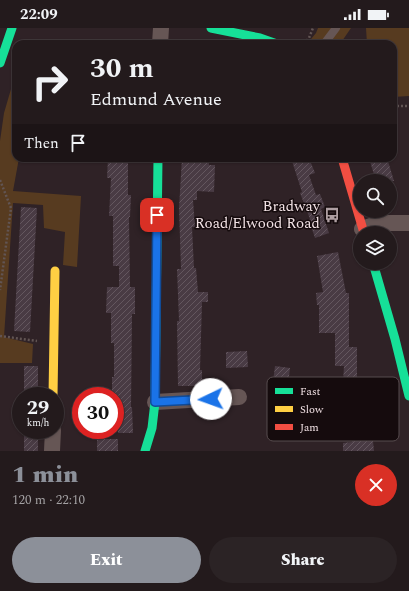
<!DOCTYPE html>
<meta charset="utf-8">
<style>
:root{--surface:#231a1c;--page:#2b2325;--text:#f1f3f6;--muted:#a3a1a3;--line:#40383b;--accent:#8c9099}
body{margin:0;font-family:Spectral,serif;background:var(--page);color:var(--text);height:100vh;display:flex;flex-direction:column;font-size:15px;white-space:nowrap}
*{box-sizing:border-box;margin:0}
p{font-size:13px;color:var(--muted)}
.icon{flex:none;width:22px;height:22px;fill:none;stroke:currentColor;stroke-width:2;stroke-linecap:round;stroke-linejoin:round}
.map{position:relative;height:423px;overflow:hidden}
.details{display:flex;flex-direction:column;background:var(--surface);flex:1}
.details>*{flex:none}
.top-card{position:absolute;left:12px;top:12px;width:385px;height:122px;border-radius:12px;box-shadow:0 1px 3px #0004,0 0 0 1px var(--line);background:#231a1c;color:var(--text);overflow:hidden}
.tools{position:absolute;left:353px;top:146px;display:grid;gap:8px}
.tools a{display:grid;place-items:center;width:44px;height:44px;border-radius:50%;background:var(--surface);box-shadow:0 1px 3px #0004,0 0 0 1px var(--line);font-size:20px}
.speed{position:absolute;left:12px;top:359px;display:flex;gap:8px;font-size:20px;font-weight:700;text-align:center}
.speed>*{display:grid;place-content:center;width:52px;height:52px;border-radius:50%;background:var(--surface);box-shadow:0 1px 3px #0004,0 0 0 1px var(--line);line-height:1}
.speed small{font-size:10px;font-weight:400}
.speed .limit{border:6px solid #d22;background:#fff;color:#111}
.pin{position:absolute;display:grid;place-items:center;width:34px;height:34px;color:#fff;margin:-17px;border-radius:8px;box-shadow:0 2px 6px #0006}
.me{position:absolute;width:44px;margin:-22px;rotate:267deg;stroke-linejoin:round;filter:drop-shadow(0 0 3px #0008)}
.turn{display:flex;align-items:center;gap:14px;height:84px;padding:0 12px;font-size:18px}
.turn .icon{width:52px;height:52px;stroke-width:2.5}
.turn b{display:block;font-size:28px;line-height:34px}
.then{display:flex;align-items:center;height:38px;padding:0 12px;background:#0003;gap:8px;font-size:15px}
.round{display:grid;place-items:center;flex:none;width:42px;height:42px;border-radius:21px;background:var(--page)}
.headline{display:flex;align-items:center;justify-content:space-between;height:68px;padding:0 12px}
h1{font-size:24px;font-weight:800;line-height:30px;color:var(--accent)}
.action{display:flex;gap:8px;margin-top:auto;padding:8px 12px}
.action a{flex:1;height:46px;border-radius:24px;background:var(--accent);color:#fff;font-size:16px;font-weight:800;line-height:46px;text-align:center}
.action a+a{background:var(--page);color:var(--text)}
.status{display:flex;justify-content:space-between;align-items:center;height:28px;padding:0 20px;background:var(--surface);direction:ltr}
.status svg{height:11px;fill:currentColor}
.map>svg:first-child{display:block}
</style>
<div class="status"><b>22:09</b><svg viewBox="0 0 49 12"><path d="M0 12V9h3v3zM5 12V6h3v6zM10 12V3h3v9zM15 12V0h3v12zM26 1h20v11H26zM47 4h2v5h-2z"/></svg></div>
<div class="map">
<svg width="409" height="423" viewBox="0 0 409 423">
<defs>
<pattern id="building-hatch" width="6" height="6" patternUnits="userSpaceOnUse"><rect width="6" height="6" fill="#493b44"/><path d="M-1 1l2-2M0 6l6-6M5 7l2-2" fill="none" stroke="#64575f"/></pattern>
</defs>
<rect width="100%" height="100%" fill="#2f2226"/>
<g fill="#573b20">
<path d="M318,0H351L340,16H307L316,5Z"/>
<path d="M366,0H409V68L393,69V16H367Z"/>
<path d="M16,44V130H19L13,163L81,168L77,239L63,237L65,204L44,200L43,177L13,175L4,309L33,316L32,335H0V345V113L4,85Z"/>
</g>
<g fill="url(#building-hatch)">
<path d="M108,130H128V167H131L130,189H129L130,259H135V286H132L131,379H132L133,405H118V369L112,368V349H114V315H111V285H106L107,259H119V238H113V188H109L111,150H107Z"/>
<path d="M182,130H209V137H215L214,164L197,163V172H193L195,199H192L194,240H196L198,264H208V274H202L200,342H202V358H178L177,293H179L177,241H181L179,180Z"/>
<path d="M291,130H309L315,145L309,147L316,167L320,166L325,179L321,181L329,205L315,210L309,192L310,191L300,165L302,164Z"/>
<path d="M369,130H387L394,153H376Z"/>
<path d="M21,179L37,180L30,304L14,303Z"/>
<path d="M338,224L346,265H349V319H357V373L342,372L344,338H335V305H319V277H317L316,265L323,264L317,228Z"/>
<path d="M247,323L248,339L226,340V324Z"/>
<rect x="24" y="338" width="14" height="30"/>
<path d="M275,338L290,340L287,366H291V373H296V386H293V409H279V386H277V354H273Z"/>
<path d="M351,379H362V389L370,388L371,413H373L374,423H343V415L352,414Z"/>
<rect x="24" y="402" width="14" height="21"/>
<rect x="97" y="411" width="21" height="12"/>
</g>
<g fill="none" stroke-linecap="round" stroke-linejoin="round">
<g stroke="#625554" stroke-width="2.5" stroke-dasharray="2 2" stroke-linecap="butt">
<path d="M304,16L309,10L313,0"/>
<path d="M393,78H409"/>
<path d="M0,152L11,180L0,262"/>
<path d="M0,308L37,313"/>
</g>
<path stroke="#665655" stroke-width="8" d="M324,16L336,0"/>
<g stroke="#665655" stroke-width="16">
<path d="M160,16L161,0"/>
<path d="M362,201L379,195H409"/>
<path d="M155,374L239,369"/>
<path d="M52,423L53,402"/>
</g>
<g stroke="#16e098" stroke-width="9">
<path d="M211,0L260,10L277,16"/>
<path d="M0,35L12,0"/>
<path d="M373,235L395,311L409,368"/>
<path d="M145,423L152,400L155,374L158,130"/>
</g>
<path stroke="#ffcf43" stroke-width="9" d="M53,368L55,243"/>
<path stroke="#f24e42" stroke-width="9" d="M342,130L364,205"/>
</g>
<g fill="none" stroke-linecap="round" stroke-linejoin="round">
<g stroke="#114b97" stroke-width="10">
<path id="route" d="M157,187L155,374L211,371"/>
</g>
<use href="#route" stroke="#1a73e8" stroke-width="7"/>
</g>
<defs>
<g id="bus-bare" transform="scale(1.2)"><path d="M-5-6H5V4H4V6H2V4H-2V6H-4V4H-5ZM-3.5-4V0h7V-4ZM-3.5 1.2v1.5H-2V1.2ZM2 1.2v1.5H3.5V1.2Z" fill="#ae9fa2" stroke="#150b0d" stroke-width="2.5" paint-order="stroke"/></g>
</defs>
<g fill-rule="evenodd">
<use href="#bus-bare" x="332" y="187"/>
</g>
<g text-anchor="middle" stroke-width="3" stroke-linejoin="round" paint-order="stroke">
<g font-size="15" fill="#f2e2e5" stroke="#150b0d" text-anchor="end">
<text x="320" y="183">Bradway<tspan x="320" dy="17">Road/Elwood Road</tspan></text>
</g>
</g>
<rect x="267" y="349" width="132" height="64" rx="6" fill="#150b0d" stroke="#574c4e" stroke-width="1"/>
<rect x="275" y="360" width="18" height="6" fill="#16e098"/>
<rect x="275" y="378" width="18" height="6" fill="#ffcf43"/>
<rect x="275" y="396" width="18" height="6" fill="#f24e42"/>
<g font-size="11" fill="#f2e2e5">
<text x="300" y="367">Fast</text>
<text x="300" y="385">Slow</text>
<text x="300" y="403">Jam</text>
</g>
</svg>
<div class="tools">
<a><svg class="icon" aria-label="search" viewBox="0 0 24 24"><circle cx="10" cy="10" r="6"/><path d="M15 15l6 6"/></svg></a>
<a><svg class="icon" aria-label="layers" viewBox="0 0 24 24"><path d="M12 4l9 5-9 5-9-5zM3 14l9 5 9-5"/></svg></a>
</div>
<div class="speed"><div>29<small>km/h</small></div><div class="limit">30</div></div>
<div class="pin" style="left:157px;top:187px;background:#d93025"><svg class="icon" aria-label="arrive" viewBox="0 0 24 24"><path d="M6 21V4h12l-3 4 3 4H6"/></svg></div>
<svg class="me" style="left:211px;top:371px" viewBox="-20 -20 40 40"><circle r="19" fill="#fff"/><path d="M0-13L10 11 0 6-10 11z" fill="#1a73e8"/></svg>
<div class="top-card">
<div class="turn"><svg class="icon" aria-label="right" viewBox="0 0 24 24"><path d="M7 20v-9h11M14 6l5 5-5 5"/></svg><div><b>30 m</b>Edmund Avenue</div></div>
<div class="then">Then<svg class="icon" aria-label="arrive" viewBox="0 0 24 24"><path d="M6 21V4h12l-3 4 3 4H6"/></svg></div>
</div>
</div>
<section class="details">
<div class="headline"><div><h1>1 min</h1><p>120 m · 22:10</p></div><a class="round" style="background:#d93025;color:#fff"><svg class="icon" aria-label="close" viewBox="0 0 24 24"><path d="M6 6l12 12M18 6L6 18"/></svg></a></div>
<div class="action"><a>Exit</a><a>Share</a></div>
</section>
